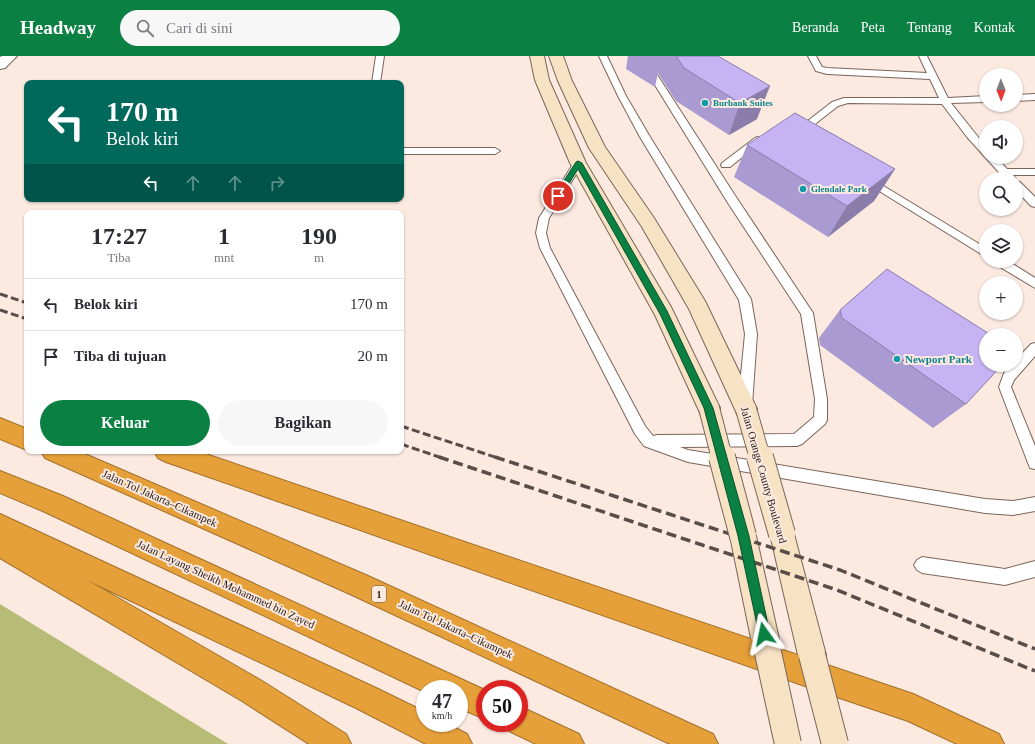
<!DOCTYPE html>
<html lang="id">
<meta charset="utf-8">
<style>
:root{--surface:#fff;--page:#f7f7f7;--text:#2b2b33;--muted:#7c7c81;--line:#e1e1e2;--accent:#0b8043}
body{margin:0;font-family:"Times New Roman",serif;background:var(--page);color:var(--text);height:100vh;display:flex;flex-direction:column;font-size:15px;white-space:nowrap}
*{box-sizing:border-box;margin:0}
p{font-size:13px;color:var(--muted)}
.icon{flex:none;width:22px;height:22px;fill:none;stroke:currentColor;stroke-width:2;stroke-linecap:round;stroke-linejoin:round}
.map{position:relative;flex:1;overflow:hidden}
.drawer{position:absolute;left:24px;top:154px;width:380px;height:244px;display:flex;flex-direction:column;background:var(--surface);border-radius:8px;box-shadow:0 1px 3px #0004}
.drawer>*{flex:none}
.top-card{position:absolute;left:24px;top:24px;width:380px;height:122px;border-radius:8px;box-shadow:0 1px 3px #0004;background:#00695c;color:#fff;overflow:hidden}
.needle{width:26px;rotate:179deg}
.controls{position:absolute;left:979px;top:12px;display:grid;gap:8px}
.controls a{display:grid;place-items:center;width:44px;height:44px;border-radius:50%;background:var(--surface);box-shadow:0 1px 3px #0004;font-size:20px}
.speed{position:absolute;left:416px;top:624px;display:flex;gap:8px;font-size:20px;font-weight:700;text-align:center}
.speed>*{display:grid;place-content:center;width:52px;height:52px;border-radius:50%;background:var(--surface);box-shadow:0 1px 3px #0004;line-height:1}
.speed small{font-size:10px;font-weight:400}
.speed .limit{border:6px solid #d22;background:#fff;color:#111}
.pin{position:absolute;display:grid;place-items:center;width:34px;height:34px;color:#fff;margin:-17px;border:2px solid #fff;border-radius:50%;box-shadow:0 1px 4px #0007}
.me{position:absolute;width:44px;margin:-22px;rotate:348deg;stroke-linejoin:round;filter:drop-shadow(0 0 3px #0008)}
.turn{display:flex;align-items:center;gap:14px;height:84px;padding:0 16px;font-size:18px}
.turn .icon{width:52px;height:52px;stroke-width:2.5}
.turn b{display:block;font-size:28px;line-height:34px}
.lanes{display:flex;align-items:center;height:38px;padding:0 16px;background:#0003;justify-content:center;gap:20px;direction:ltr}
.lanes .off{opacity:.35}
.eta{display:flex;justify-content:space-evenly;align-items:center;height:68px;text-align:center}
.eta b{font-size:24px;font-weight:800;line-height:28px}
.primary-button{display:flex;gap:8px;margin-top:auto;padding:8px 16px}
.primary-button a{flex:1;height:46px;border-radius:24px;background:var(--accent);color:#fff;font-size:16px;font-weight:800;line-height:46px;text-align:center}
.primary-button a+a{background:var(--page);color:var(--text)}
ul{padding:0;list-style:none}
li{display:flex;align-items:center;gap:12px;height:52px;padding:0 16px;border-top:1px solid var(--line)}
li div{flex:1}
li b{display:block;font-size:15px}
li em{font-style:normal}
header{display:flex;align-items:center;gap:24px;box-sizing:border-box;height:56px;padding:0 20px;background:var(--accent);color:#fff}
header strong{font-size:19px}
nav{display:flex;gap:22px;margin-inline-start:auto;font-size:14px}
.search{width:280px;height:36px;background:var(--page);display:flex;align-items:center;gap:10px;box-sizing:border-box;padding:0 14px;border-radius:22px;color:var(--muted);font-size:15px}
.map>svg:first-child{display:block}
</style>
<header>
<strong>Headway</strong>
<div class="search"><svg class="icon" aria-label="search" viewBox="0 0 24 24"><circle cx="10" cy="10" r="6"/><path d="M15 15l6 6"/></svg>Cari di sini</div>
<nav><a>Beranda</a><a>Peta</a><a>Tentang</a><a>Kontak</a></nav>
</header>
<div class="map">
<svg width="1035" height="688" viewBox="0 0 1035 688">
<rect width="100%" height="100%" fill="#fce9e0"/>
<path fill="#b6bc76" d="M0,548L228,688H0Z"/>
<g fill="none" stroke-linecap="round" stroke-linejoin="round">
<g stroke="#7a655b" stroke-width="2">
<g id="lane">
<path d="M376,0H384L380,27H372Z"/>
<path d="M599,0H607L626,40L650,81L751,243L757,278L752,349L750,353L745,355L740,353L738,349L745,278L739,244L640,81L618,40Z"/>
<path d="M637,0H645L736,141L813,257L827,343V364L825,368L802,388L797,390L680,391L688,394L985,443L1013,445L1035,441V455L1013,459L985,457L688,406L644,390L635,378L540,192L536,177L539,162L575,105L578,104L583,107L549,162L546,177L550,192L645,370L653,380L657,379L794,378L814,361L815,343L801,258L728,147Z"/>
<path d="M808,0H816L822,11L827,12L927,17L919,0H927L948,42L986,40V46L951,47L986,91V101H996L1007,113H1035V119H1013L1016,123H1005L967,81L942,48L848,47L838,50L801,79H795L793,77L795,75L832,46L844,42H939L930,23L827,18L816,15Z"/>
<path d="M1035,38V44L1016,45V39Z"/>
<path d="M758,81L763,84L761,86L730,111H722L721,109L722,107L755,82Z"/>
<path d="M401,92H495L500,95L495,98H401Z"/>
<path d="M867,120L986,192V201L863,125L862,123Z"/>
<path d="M1016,125L1020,126L1035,141V151L1031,150L1016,134Z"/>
<path d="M993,205H1008L1035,222V232L995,208Z"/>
<path d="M1035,287V300L1014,324L1011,331L1035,390V413L1030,412L1028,407L999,331L1004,317L1011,309H1016V304L1031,288Z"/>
<path d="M922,501L1005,513L1035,505V521L1005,529L922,517L917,514L914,509L917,504Z"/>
</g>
</g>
<g stroke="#7a655b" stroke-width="2">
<path id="street" d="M2,0H17L5,12L0,13V1Z"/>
</g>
<g stroke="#7a655b" stroke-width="2">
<g id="secondary">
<path d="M530,0H544L549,24L586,107L671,251L720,352L717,359L709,362L701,359L655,259L570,107L535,24Z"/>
<path d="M549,0H563L572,25L605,91L654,162L705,245L757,353L754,360L746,363L738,360L689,253L642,171L589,92L558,25Z"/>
<path d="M782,466L791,469L794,478L826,599L822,609L812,613L802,609L798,599L770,478L773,469Z"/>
<path d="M743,468L752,471L756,480L781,592L777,602L767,606L757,602L753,592L730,480L734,471Z"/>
</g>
</g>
<g stroke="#a1702c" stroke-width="2">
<g id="highway">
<path d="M0,362L27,373V394L0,383Z"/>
<path d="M41,395H78L368,520L713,678L718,688H670L350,538L45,402Z"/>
<path d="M154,395H197L913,638L999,678L1004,688H957L908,665L819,635L166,406L158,402Z"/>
<path d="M0,415L63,440L485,634V663L459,652V633H425V636L45,456L0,437Z"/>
<path d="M0,458L376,632L425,656V667H446L467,678L472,688H426L356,652L87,524L262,625L346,678L351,688H309L242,645L0,502Z"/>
<path d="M519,650L579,678L584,688H536L509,675L505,667H519Z"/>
</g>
</g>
<use href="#lane" fill="#fff" fill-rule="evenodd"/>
<use href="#street" fill="#fff" fill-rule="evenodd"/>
<use href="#secondary" fill="#f8e2c4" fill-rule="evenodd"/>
<use href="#highway" fill="#e6a039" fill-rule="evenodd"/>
<g stroke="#594d48" stroke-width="3" stroke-dasharray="8 3.5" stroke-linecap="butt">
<path d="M0,238L27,247"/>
<path d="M0,254L27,263"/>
<path d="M401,370L498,402"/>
<path d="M401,388L442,402"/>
</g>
<g stroke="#594d48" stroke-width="3.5" stroke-dasharray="10 5" stroke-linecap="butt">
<path d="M439,401L837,534L1035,615"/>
<path d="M495,401L840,514L1035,593"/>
</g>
<g stroke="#7a655b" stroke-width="22" stroke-linecap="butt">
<g id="secondary-bridge-far1">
<path d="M709,352L722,402"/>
<path d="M746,353L760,402"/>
</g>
</g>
<g stroke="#7a655b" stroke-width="28" stroke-linecap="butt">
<g id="secondary-bridge">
<path d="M722,401L743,480"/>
<path d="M760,401L782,478"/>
<path d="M767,592L788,688"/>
<path d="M812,599L835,688"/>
</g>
</g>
<use href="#secondary-bridge-far1" stroke="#f8e2c4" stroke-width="20"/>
<use href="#secondary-bridge" stroke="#f8e2c4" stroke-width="26"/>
</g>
<g fill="#a99ad1">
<path d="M628,0H718L757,63L729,79L676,45L658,17L655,31L626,13Z"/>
<path d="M747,89L895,113L874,145L828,181L734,121Z"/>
<path d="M840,254L966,348L933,372L820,289L819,282Z"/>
</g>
<g fill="#8a7daa">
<path d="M770,30L757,63L729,79L740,47Z"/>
<path d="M895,113L874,145L828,181L847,150Z"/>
</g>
<g fill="#c5b3f3" stroke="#8a7daa">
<path d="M676,0H718L770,30L740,47L684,12Z"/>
<path d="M795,57L895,113L847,150L747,89Z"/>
<path d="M887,213L991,279H986V309H1002L966,348L842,262L840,254Z"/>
</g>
<path fill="#0b8043" stroke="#07532c" d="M578,105L582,107L667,255L713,352L749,480L770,578L768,582L764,583L760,582L759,578L738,480L704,352L660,258L578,113L560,142L558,143L554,140L576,106Z"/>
<g fill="#0f9aa8" stroke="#fce9e0" stroke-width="1.5">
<circle cx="705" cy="47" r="4"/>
<circle cx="803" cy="133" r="4"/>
<circle cx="897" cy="303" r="4"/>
</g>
<g text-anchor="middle" stroke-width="4" stroke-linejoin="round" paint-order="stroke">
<g font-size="9" font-weight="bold" fill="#0d838f" stroke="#fce9e0" text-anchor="start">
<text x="713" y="50">Burbank Suites</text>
<text x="811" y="136">Glendale Park</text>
</g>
<rect fill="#fce9e0" stroke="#635751" stroke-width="1" x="372" y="530" width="14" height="16" rx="3"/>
<g font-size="10" font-weight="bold" fill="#211814">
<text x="379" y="542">1</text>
</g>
<g font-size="11" font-weight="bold" fill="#0d838f" stroke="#fce9e0" text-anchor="start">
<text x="905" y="307">Newport Park</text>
</g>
<g font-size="11" fill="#211814" stroke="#fce9e0">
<text transform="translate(764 419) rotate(74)" y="4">Jalan Orange County Boulevard</text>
<text transform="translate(160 442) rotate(24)" y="4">Jalan Tol Jakarta–Cikampek</text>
<text transform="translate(226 528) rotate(25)" y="4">Jalan Layang Sheikh Mohammed bin Zayed</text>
<text transform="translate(456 573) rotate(25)" y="4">Jalan Tol Jakarta–Cikampek</text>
</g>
</g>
</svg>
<div class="controls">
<a><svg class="needle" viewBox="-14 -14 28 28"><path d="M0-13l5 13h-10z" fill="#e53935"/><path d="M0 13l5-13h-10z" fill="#7c7c81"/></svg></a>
<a><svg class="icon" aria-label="sound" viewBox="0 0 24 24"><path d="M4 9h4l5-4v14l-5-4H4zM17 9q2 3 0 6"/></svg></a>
<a><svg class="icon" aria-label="search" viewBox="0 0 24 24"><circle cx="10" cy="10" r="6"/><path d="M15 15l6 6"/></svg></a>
<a><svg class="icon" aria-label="layers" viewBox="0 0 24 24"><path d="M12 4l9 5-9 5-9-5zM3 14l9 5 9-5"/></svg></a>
<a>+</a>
<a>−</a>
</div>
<div class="speed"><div>47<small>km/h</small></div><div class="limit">50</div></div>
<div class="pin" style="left:558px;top:140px;background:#d93025"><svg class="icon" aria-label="arrive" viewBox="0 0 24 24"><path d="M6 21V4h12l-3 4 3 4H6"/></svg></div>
<svg class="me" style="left:764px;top:578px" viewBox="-20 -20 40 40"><path d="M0-17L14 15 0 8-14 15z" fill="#0b8043" stroke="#fff" stroke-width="4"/></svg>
<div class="top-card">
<div class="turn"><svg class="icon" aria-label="left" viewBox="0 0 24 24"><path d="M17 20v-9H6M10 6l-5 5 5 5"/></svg><div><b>170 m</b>Belok kiri</div></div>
<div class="lanes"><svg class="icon" aria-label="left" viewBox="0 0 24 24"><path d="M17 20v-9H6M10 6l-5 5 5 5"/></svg><svg class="icon off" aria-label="ahead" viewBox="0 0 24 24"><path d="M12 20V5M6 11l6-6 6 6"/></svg><svg class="icon off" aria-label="ahead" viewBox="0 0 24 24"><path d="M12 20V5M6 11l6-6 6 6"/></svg><svg class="icon off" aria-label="right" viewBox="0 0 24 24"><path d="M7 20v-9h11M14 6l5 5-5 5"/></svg></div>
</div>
<section class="drawer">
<div class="eta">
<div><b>17:27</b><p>Tiba</p></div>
<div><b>1</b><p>mnt</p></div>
<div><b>190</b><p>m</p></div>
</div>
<ul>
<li><svg class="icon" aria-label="left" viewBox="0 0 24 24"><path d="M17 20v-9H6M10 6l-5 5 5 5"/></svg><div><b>Belok kiri</b></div><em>170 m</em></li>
<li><svg class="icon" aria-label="arrive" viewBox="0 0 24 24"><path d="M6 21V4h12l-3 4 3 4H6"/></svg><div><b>Tiba di tujuan</b></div><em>20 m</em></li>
</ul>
<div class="primary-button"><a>Keluar</a><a>Bagikan</a></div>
</section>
</div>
